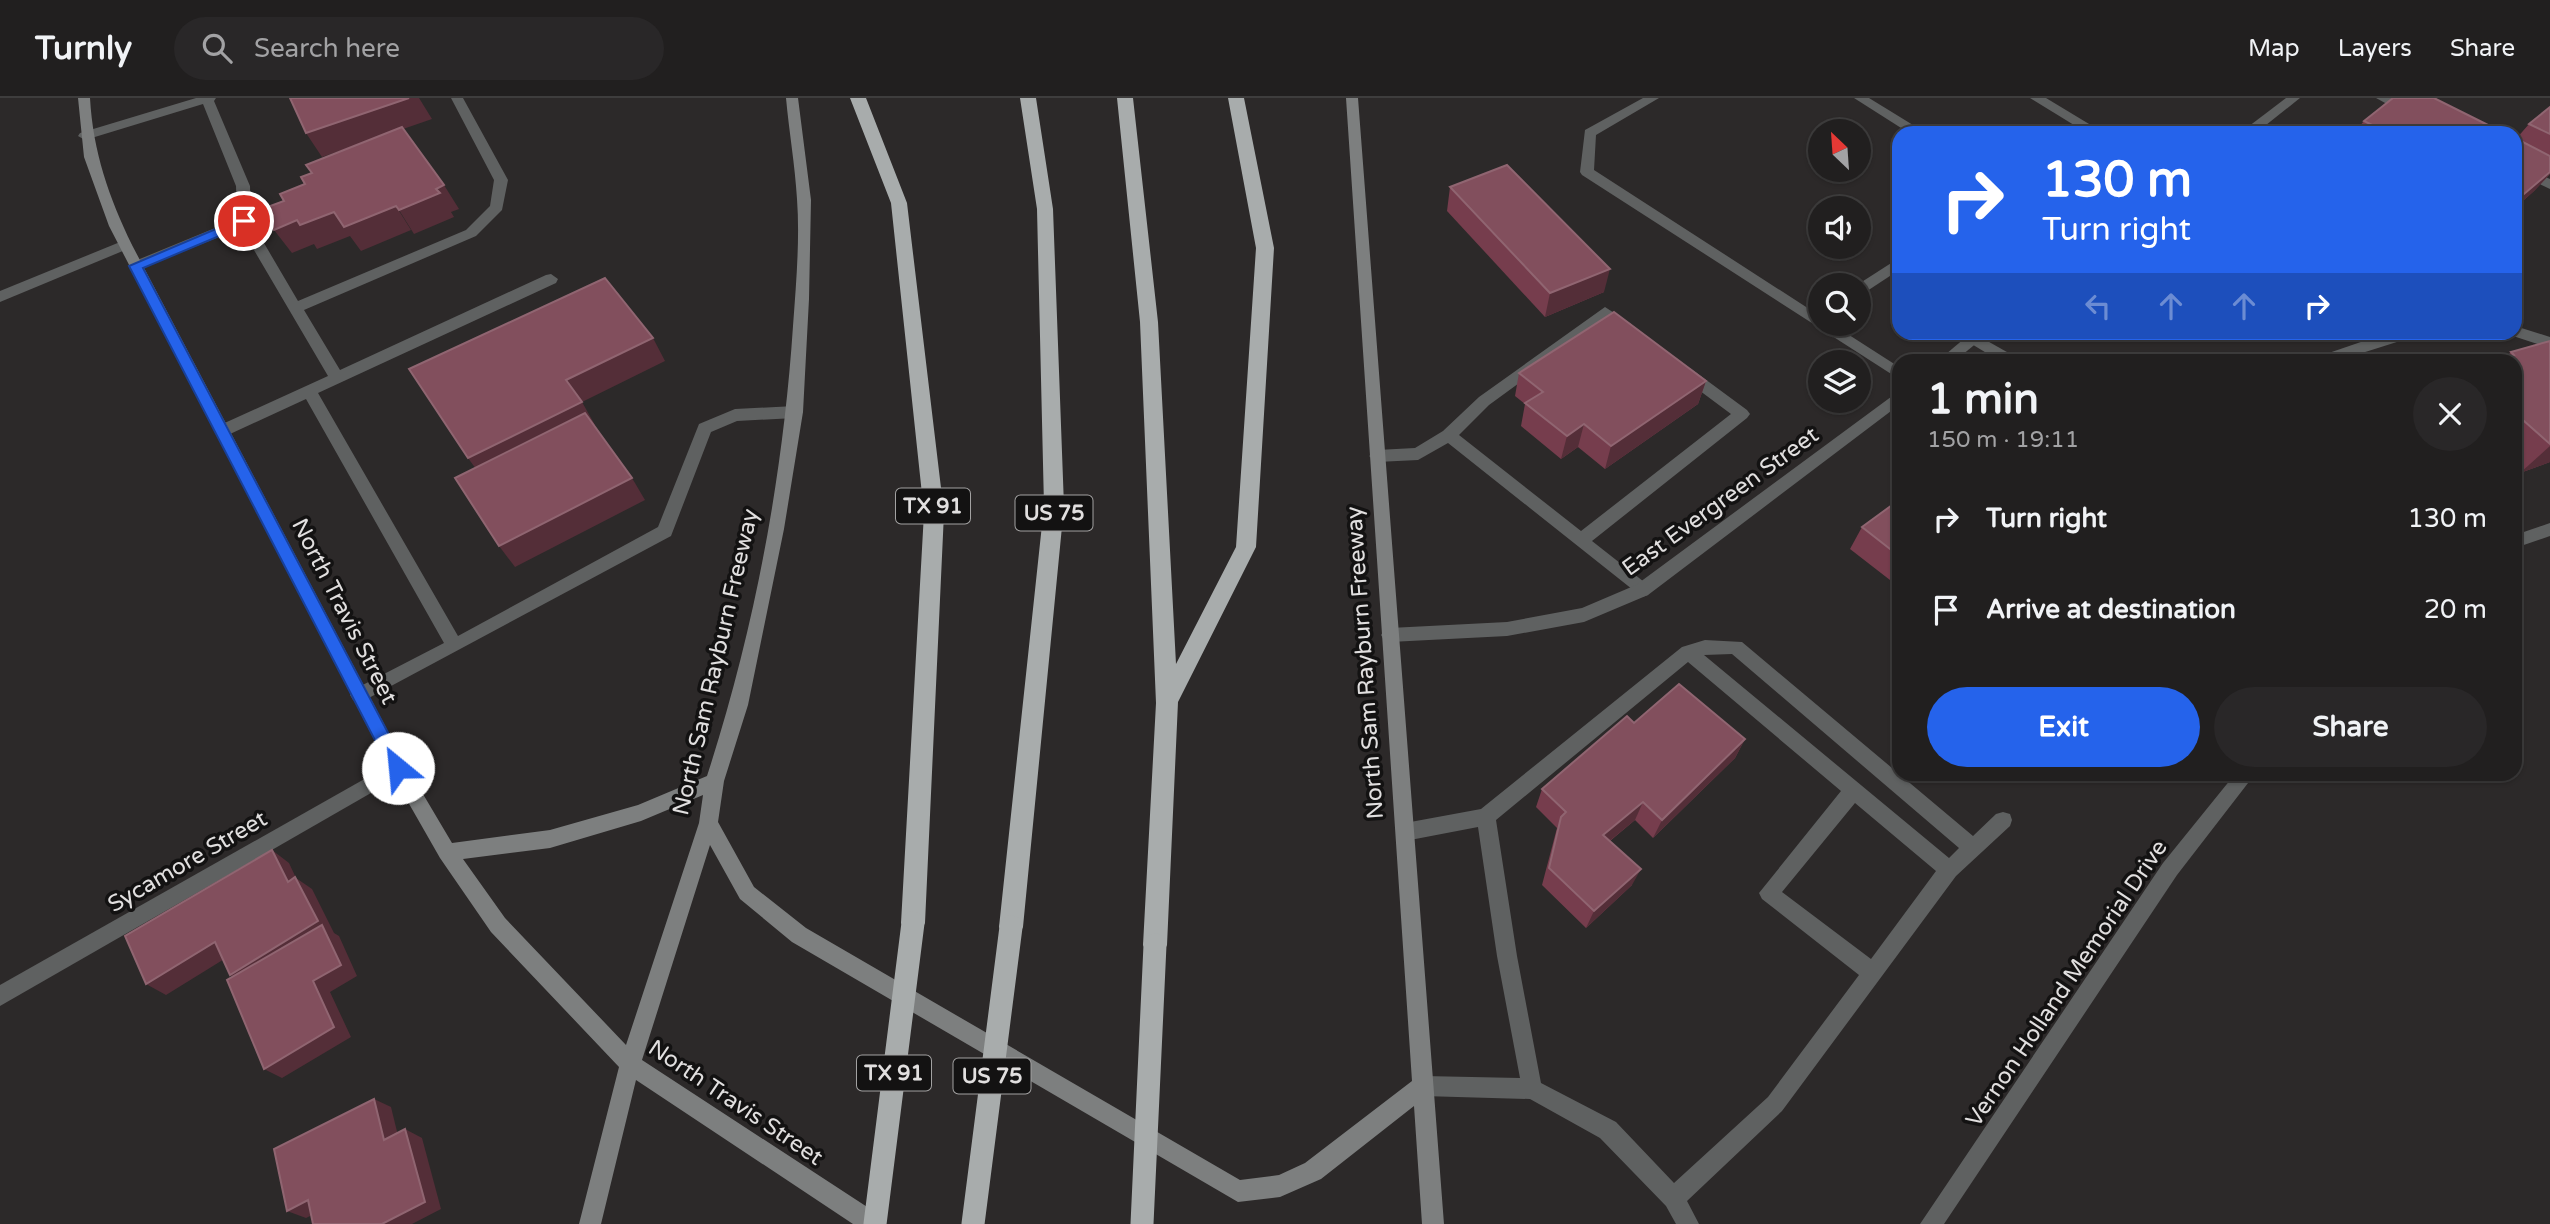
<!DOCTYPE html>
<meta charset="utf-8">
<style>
:root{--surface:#211f1f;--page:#292728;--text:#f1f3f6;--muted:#a2a2a4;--line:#3e3d3d;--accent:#2563eb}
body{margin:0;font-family:"Varela Round",sans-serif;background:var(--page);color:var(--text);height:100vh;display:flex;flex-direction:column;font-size:26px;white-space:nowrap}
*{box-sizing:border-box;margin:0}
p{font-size:23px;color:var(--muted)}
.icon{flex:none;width:38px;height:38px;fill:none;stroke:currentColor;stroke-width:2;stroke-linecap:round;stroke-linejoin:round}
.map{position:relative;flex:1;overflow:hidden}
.drawer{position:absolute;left:1892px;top:256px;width:630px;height:427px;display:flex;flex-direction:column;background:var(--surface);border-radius:21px;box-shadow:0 2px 5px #0004,0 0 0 2px var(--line)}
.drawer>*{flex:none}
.guide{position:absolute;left:1892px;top:28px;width:630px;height:214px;border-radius:21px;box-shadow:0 2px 5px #0004,0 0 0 2px var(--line);background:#2563eb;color:#fff;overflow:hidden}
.needle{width:46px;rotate:335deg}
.buttons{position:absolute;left:1808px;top:21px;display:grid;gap:14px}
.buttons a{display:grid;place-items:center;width:63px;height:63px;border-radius:50%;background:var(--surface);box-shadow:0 2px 5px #0004,0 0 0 2px var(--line);font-size:35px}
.pin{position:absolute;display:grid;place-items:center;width:60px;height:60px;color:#fff;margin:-30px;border:4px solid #fff;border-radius:50%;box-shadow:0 2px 7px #0007}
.me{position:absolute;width:77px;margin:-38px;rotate:332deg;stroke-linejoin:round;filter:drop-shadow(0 0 5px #0008)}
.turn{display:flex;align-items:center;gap:24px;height:147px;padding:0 35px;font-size:32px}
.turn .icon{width:91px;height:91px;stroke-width:2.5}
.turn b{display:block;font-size:49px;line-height:60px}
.lanes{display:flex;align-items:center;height:66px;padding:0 35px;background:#0003;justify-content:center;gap:35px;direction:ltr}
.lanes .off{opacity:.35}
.round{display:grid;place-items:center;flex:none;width:74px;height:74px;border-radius:37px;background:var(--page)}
.head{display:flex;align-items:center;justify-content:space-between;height:119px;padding:0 35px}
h1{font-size:42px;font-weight:700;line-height:52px}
.primary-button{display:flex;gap:14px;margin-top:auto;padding:14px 35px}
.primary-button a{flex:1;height:80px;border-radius:42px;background:var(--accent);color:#fff;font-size:28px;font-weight:700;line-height:80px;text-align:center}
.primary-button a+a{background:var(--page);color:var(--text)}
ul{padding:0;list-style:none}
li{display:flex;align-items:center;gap:21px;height:91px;padding:0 35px}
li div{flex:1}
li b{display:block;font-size:26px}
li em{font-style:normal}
header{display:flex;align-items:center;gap:42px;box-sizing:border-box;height:98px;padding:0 35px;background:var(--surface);border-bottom:2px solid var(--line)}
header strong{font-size:33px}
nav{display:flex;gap:38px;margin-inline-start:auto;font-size:24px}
.search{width:490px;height:63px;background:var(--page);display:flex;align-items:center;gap:18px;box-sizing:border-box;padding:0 24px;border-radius:38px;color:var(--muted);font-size:26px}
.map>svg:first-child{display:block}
</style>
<header>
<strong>Turnly</strong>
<div class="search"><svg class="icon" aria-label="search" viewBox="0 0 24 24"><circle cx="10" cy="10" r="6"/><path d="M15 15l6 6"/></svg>Search here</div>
<nav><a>Map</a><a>Layers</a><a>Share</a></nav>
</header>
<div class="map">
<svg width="2550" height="1126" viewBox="0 0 2550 1126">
<rect width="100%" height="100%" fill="#2c2929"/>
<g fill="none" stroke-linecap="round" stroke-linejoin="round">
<g fill="#5f6161" fill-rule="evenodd">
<path d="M196,0H216L214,3L250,88L251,123L298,203L466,132L490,108L494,82L451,0H463L508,82L502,112L476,138L304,212L340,272L546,177L551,176L558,181L556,185L318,295L458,538L658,429L699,326L735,311L795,308L803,314L795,320L737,323L711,334L671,438L365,602L359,605L353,602L350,597L353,592L444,545L306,301L230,336L224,338L216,332L218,328L328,278L241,130L140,171L135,173L128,168L130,165L237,121L236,88L203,6L85,42L78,38L80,35Z"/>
<path d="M1643,0H1659L1596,37L1594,72L1820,218V226H1832L1899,269V281L1582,77L1580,74L1585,32Z"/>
<path d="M1854,0H1869L1926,35H1909Z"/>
<path d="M2030,0H2046L2104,35H2087Z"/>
<path d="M2376,0H2392L2457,35H2440Z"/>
<path d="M2515,65L2550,81V91L2515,74Z"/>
<path d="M1899,160V172L1858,199L1857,187Z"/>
<path d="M1605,209L1631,226V234H1621L1605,222L1489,307L1459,337L1581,433L1731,316L1680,278L1677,274L1680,270H1690L1747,312L1750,316L1747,320L1592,443L1648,487L1650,492L1648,497L1642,499L1448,345L1418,362L1377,364L1369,358L1377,352L1415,350L1443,333L1479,299Z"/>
<path d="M2515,228L2550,239V250L2510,237L2508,234H2515Z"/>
<path d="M2390,234H2405L2400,243L2340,262H2317L2320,258Z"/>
<path d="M1975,236L2014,258L2016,262H1998L1970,245V237Z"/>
<path d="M1705,542L1742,544L1973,738L1996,716L2003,714L2010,716L2012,722L2010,728L1956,778L1782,1013L1687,1103L1699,1126H1676L1666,1108L1600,1040L1530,1001L1423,998L1416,995L1413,988L1416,981L1423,978L1520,980L1497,858L1478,729L1405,743L1398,740L1396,734L1398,728L1405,725L1481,711L1682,549ZM1732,556L1959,750L1949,760L1704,557ZM1688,564L1841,693L1759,795L1762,801L1859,877L1768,999L1674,1085L1616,1024L1541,985L1517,858L1496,722ZM1855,705L1936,773L1871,861L1782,794Z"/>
</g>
<g fill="#5f6161" fill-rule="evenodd">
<path d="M2286,0H2300L2256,35H2240Z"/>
<path d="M125,142L132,147L130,150L0,204V193Z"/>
<path d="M1972,234H1990L1956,262H1939Z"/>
<path d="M1899,293V307L1648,497L1584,524L1507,538L1390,544L1384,542L1381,537L1384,532L1390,530L1507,524L1582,510L1636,487Z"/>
<path d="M2550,425V438L2515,450V437Z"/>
<path d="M398,662L404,664L407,670L404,676L0,908V887Z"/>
<path d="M2235,676H2255L2177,777L1944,1126H1920L2163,765Z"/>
</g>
<path fill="#7d7f7f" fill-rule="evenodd" d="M78,0H90C93,54 109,99 132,147L404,664L452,745L550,732L638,707L707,678C754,533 783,380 793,228C796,187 800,142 797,101C795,67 789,33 786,0H798L811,102L809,201L803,314L784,431L748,607L724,683L718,724L754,789L806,830L1240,1082L1279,1077L1305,1065L1412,983L1346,0H1358L1444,1126H1422L1414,1008L1321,1081L1280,1099L1238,1104L792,844L740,801L710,747L642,962L881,1118L884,1126H853L636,982L601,1126H579L619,969L491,834L440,760L392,676L109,128L84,59ZM703,697L699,725L626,947L505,820L463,761L550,750L641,723Z"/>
<g fill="#a8acac" fill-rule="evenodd">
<path d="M850,0H866L907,105L944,415L925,825L921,833L913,836L905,833L901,825L924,415L891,105Z"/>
<path d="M1020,0H1036L1053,111L1064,408L1023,829L1019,837L1011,840L1003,837L999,829L1044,408L1037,111Z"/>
<path d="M1117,0H1133L1158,224L1176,566L1236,449L1256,150L1228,0H1244L1274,150L1256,449L1178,604L1167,847L1163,855L1155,858L1147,855L1143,847L1156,605L1140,224Z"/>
</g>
<g stroke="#a8acac" stroke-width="23">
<path d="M875,1126L913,825"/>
<path d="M973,1126L1011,829"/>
<path d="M1142,1126L1155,847"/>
</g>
</g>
<g fill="#763d4d">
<path d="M2550,9V76L2534,93L2515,110V40L2516,41L2529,26Z"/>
<path d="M2364,23L2504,35H2354Z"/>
<path d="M1450,89L1604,194L1545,219L1447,113Z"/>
<path d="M2550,243V364L2520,375L2515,370V262L2504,261L2511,254Z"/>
<path d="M1519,275L1706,283L1698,306L1605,371L1578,349L1561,361L1521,328L1525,306L1515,298Z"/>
<path d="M1899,402V489L1850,451L1862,429Z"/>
<path d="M1634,625L1745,641L1735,660L1653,740L1635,722L1610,743L1632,787L1586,830L1542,787L1557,730L1536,709L1542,691Z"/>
</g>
<g fill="#542e38">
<path d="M409,0H419L432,21L322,59L306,35Z"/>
<path d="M2550,74V76L2534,93L2515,110V105L2517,102Z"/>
<path d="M444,87L459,111L451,114L454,119L414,136L399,112Z"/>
<path d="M396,108L411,132L361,153L350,138L317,151L314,146L292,155L274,132L297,122L334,114Z"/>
<path d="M1610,171L1604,194L1545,219L1550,195Z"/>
<path d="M653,240L665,263L582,304L595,327L484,382L468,360L566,282Z"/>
<path d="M1706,283L1698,306L1605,371L1611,348Z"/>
<path d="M1584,326L1578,349L1561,361L1567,338Z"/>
<path d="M2550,348V364L2520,375Z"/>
<path d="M632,380L645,402L515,469L499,448Z"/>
<path d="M1745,641L1735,660L1653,740L1662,722Z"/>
<path d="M1643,704L1635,722L1596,754L1603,737Z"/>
<path d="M272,752L289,765L296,780L312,791L334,835L339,838L357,878L330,894L351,939L282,980L264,971L248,888L230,877L288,784Z"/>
<path d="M1641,771L1632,787L1586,830L1594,813Z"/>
<path d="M215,844L234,855L166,897L146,886Z"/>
<path d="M374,1001L391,1009L401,1050L384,1042Z"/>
<path d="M405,1031L422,1040L441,1111L412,1126H382Z"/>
<path d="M308,1102L326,1110L306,1120L287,1113Z"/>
</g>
<g fill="#824f5d" stroke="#906571" stroke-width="2">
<path d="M290,0H409L306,35Z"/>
<path d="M2393,0H2434L2504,35H2388L2364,23Z"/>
<path d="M2550,9V36L2529,26Z"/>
<path d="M402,29L444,87L436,91L440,95L399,112L396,108L344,129L334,114L300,127L297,122L274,132L262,111L284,103L280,96L305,86L301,79L312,75L306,67Z"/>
<path d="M2515,40L2550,58V74L2517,102L2515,100Z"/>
<path d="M1507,67L1610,171L1550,195L1450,89Z"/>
<path d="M605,180L653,240L566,282L582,304L468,360L409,271Z"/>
<path d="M1614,214L1706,283L1611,348L1584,326L1567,338L1525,305L1543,294L1519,275Z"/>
<path d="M2550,243V346L2515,315V262H2498L2514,257L2511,254Z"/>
<path d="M585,315L632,380L499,448L455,380Z"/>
<path d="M1899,402V458L1862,429Z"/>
<path d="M1679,586L1745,641L1662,722L1643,704L1603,737L1641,771L1594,813L1549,770L1561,719L1566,714L1542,691L1627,618L1634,625Z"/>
<path d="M272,752L288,784L295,779L318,823L230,877L215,844L146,886L125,838Z"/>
<path d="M322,827L341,867L313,883L334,929L264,971L227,882Z"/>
<path d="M374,1001L384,1042L405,1031L425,1104L382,1126H313L308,1102L287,1113L274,1051Z"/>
</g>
<path fill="#2563eb" stroke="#184099" stroke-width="2" d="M244,119L250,123L248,126L143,170L404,665L406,670L398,678L392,675L129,168Z"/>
<g text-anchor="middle" stroke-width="7" stroke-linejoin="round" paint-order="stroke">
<g fill="#131212" stroke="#a3a2a2" stroke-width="2">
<rect x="896" y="390.5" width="74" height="35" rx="5"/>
<rect x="1015.5" y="397.5" width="77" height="35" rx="5"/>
<rect x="857" y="957.5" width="74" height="35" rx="5"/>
<rect x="953.5" y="960.5" width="77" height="35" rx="5"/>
</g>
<g font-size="21" font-weight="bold" fill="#e1dfdf">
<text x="933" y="415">TX 91</text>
<text x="1054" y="422">US 75</text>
<text x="894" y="982">TX 91</text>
<text x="992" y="985">US 75</text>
</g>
<g font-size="23" fill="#e1dfdf" stroke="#131212">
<text transform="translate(1720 403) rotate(-36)" y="8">East Evergreen Street</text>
<text transform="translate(345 513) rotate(63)" y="8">North Travis Street</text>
<text transform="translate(715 564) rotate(-77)" y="8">North Sam Rayburn Freeway</text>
<text transform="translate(1364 565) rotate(-94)" y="8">North Sam Rayburn Freeway</text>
<text transform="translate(187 763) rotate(-30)" y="8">Sycamore Street</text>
<text transform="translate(2066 885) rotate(-56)" y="8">Vernon Holland Memorial Drive</text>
<text transform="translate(736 1004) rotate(34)" y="8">North Travis Street</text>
</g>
</g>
</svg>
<div class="buttons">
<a><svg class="needle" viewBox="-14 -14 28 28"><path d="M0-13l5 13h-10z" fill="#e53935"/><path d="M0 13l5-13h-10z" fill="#a2a2a4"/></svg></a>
<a><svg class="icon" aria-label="sound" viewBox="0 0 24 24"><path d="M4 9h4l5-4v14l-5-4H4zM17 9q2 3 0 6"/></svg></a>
<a><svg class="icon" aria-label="search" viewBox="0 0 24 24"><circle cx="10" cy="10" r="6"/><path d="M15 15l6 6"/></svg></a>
<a><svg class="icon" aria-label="layers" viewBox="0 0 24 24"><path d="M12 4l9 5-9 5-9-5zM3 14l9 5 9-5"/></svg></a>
</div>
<div class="pin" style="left:244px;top:123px;background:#d93025"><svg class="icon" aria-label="arrive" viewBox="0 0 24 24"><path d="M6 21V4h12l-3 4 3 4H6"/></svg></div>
<svg class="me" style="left:398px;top:670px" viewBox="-20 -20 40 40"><circle r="19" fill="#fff"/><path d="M0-13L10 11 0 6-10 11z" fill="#2563eb"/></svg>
<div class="guide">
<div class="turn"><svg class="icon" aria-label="right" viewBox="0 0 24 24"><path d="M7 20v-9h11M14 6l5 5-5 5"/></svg><div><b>130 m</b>Turn right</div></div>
<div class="lanes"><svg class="icon off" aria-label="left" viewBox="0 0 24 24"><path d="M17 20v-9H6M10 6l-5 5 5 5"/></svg><svg class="icon off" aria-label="ahead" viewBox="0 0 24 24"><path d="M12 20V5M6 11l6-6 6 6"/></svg><svg class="icon off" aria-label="ahead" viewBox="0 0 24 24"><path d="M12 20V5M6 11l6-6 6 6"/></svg><svg class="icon" aria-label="right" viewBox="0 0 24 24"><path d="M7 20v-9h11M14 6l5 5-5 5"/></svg></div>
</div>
<section class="drawer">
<div class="head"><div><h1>1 min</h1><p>150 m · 19:11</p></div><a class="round"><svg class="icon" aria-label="close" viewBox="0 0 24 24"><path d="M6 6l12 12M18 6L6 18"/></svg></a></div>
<ul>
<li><svg class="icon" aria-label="right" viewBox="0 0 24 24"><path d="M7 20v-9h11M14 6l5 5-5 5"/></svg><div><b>Turn right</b></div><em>130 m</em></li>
<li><svg class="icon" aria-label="arrive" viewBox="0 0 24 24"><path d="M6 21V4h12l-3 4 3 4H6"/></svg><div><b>Arrive at destination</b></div><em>20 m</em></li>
</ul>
<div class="primary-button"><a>Exit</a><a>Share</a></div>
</section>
</div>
